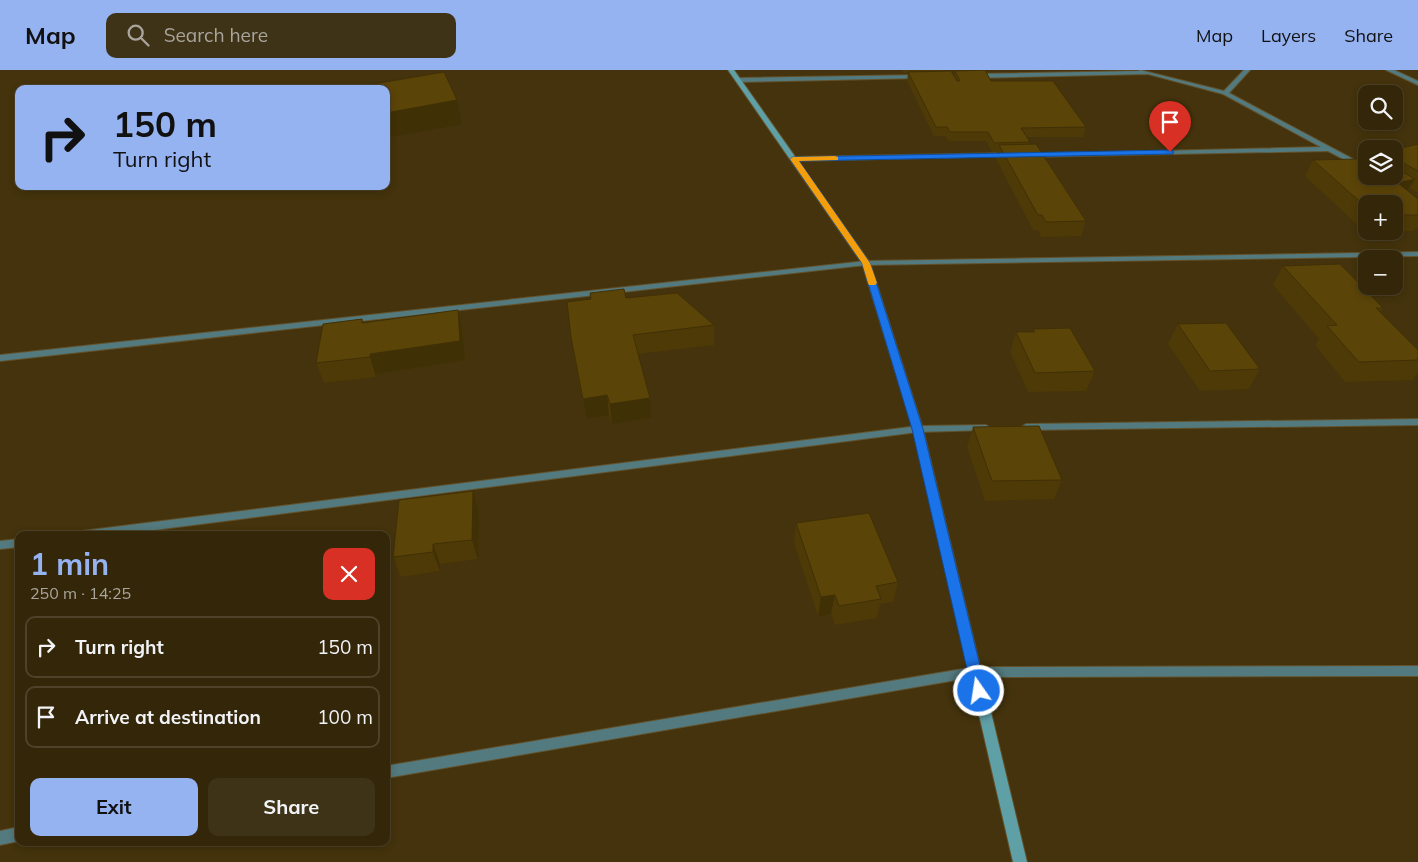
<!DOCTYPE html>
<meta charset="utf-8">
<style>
:root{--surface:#332609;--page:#3e3217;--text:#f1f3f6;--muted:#a9a59c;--line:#4e432a;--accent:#95b2f1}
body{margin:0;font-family:Mulish,sans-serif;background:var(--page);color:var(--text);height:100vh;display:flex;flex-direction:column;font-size:19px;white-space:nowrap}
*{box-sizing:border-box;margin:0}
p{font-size:16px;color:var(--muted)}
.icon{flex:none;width:28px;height:28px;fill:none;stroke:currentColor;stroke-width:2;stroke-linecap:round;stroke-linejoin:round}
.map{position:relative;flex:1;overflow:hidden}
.panel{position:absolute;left:15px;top:461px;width:375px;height:315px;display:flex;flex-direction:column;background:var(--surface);border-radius:10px;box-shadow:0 2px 8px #0003,0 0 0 1px var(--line)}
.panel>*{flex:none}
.guide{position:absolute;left:15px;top:15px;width:375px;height:105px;border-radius:10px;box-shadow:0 2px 8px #0003,0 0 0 1px var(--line);background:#95b2f1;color:#111;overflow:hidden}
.controls{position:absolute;left:1358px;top:15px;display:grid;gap:10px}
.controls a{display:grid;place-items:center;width:45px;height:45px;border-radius:10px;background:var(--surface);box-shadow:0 2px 8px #0003,0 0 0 1px var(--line);font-size:25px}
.pin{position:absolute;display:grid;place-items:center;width:42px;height:42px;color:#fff;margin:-51px -21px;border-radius:50% 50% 50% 0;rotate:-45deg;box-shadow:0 0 5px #0007}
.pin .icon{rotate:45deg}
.me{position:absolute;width:55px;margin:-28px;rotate:347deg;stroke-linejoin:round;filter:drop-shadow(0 0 4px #0008)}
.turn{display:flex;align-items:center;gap:18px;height:105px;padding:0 15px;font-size:22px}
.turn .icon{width:65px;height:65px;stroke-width:2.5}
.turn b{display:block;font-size:35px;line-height:42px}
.round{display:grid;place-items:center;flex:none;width:52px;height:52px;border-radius:10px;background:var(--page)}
.summary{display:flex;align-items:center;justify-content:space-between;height:85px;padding:0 15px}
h1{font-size:30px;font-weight:700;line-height:38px;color:var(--accent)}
.primary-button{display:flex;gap:10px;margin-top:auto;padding:10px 15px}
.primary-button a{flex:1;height:58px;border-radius:10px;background:var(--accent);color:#111;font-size:20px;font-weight:700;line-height:58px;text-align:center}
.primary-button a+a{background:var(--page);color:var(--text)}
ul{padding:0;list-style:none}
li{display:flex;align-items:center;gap:15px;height:62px;margin:0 10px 8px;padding:0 5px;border:2px solid var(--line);border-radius:10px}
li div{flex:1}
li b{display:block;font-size:19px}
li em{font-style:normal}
header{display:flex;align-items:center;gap:30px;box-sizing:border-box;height:70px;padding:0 25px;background:var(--accent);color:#111}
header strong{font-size:24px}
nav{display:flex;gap:28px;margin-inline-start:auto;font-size:18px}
.search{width:350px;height:45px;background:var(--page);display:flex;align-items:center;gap:12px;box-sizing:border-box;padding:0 18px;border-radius:10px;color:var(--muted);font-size:19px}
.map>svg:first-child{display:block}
</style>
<header>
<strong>Map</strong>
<div class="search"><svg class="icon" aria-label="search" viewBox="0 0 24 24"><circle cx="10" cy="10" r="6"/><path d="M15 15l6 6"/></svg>Search here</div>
<nav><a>Map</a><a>Layers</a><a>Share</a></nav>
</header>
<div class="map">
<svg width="1418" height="792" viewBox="0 0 1418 792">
<rect width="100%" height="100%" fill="#44330c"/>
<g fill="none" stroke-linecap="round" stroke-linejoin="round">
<g stroke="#62512b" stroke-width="2">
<g id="street">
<path d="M1140,0L1224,21L1244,0H1250L1229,23L1366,96V101L1328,81L1029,87L1026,85L1027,84L1321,77L1223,24L1148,4L974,8L971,6L974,4L1139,1Z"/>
<path d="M1386,0H1394L1418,11V15Z"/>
<path d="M920,5L922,6V8L738,12L735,10L738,8Z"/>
<path d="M1010,83L1013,85L1012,86L793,91L790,89L793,87Z"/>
<path d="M1418,182V186L866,195L0,291V285L866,191Z"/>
<path d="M1418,349V355L1026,360L1021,357L1026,354Z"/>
<path d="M986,355L991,358L989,360L918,362L115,465H77L78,462L82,461L918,356Z"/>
<path d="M19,469V477L0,479V471Z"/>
<path d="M1418,596V606L974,607L386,708V696L974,597Z"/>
<path d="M19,757V771L0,775V761Z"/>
</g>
</g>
<g stroke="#62512b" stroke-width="2">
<path id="secondary" d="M728,0H734L870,193L923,359L1027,792H1013L913,359L862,193Z"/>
</g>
<use href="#street" fill="#537a7e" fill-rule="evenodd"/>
<use href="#secondary" fill="#5f9fa6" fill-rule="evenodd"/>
</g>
<g fill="#4e3a07" fill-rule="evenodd">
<path d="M902,0H945V1L954,6L955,1L991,11L1086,57L1083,67H1027L1030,72V74L1086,151L1081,166L1041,167L1038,160H1033L996,89L997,82H992L986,71H948L945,66H934L907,11L908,3H904Z"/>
<path d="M1418,74V122H1417L1410,118L1408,121L1418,129V158H1416L1413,161L1365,162L1305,106L1313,90L1394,106V80ZM1366,134H1394V161H1366Z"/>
<path d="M1283,196L1383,238L1380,242L1418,280V302L1413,310L1345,312L1315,275L1319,269L1273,215Z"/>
<path d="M590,223L626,228L714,255V275L638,284L651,348L612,354L609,345L586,349L574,287L567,232L591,229Z"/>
<path d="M362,249L363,253L462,259L465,290L377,304L376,307L324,313L316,293Z"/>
<path d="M1178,254L1260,299L1249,319L1200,321L1168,274Z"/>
<path d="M1033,259L1095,301L1086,321L1028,322L1010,282L1016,262H1033Z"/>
<path d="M973,357L1062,410L1054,429L985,431L967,377Z"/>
<path d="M473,421L479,441L478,489L440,494V501L401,507L393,487Z"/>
<path d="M796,453L898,512L893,532L880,534L877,548L835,555L831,544L818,546L794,473Z"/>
</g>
<g fill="#403006">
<path d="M457,30L462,54L386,68V43Z"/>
<path d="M1415,109L1405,125L1398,113Z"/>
<path d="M458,240L462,259L465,290L377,304L376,307L370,287V284Z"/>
<path d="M607,325L609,345L586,349L583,329Z"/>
<path d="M650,328L651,348L612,354L610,334Z"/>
<path d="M473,421L479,441L478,489L472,470Z"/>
<path d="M433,474L440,494V501L433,482Z"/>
<path d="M835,525L831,544L818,546L821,527Z"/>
</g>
<g fill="#5b4408" stroke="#403006">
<path d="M985,0L991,11H1053L1086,57L1021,58L1030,72L994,73L988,62H950L947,57H936L908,2L951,1L957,11H960L955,1Z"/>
<path d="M444,2L457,30L386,43V19H344Z"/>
<path d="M1036,74L1086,151L1046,152L1042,145H1038L999,75Z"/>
<path d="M1418,74V101L1394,88V80Z"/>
<path d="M1366,87V106H1394V97L1415,109L1398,113L1418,129V145H1394V134H1366V137L1313,90L1357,89Z"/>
<path d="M1340,194L1383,238H1376L1418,280V290L1359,292L1327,256L1337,255L1283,196Z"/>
<path d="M624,219L626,228L677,223L714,255L633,265L650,328L610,334L607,325L583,329L571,267L567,232L591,229L590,223Z"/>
<path d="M458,240L460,271L370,284V287L316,293L323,254L362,249V253Z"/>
<path d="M1226,253L1260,299L1210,301L1178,254Z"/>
<path d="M1070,258L1095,301L1035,303L1016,262H1035L1033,259Z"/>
<path d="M1039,356L1062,410L992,411L973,357Z"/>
<path d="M473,421L472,470L433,474V482L393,487L399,430Z"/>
<path d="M869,443L898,512L876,516L881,529L839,536L835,525L821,527L796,453Z"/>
</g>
<path fill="#1a73e8" stroke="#114b97" d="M1170,80H1173V84L799,91L870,193L923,359L986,621L984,625L979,627L974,625L972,621L912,359L862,193L790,89L793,87Z"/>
<path fill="#f59e0b" d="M835,86L838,87V90L799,91L870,193L877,213L875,215H869L868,213L862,193L790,89L793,87Z"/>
</svg>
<div class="controls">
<a><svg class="icon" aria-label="search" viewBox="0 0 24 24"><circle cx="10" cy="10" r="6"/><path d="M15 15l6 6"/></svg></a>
<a><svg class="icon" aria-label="layers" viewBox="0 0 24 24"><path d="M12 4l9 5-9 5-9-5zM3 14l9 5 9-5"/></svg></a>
<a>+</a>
<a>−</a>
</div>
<div class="pin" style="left:1170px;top:82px;background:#d93025"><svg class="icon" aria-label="arrive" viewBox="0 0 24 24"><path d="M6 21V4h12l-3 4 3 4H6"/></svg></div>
<svg class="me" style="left:979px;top:621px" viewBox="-20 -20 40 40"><circle r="17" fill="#1a73e8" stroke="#fff" stroke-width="3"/><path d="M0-11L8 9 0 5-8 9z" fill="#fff"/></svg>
<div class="guide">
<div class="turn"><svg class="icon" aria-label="right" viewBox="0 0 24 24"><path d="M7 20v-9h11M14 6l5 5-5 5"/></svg><div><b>150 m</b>Turn right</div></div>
</div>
<section class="panel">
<div class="summary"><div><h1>1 min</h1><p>250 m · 14:25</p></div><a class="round" style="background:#d93025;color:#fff"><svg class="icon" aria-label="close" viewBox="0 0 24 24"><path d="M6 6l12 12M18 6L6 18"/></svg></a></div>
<ul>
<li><svg class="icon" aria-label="right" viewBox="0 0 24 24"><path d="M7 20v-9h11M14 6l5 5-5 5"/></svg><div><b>Turn right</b></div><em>150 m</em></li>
<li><svg class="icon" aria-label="arrive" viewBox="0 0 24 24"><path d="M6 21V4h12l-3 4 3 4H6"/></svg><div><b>Arrive at destination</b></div><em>100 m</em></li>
</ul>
<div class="primary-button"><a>Exit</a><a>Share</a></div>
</section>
</div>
